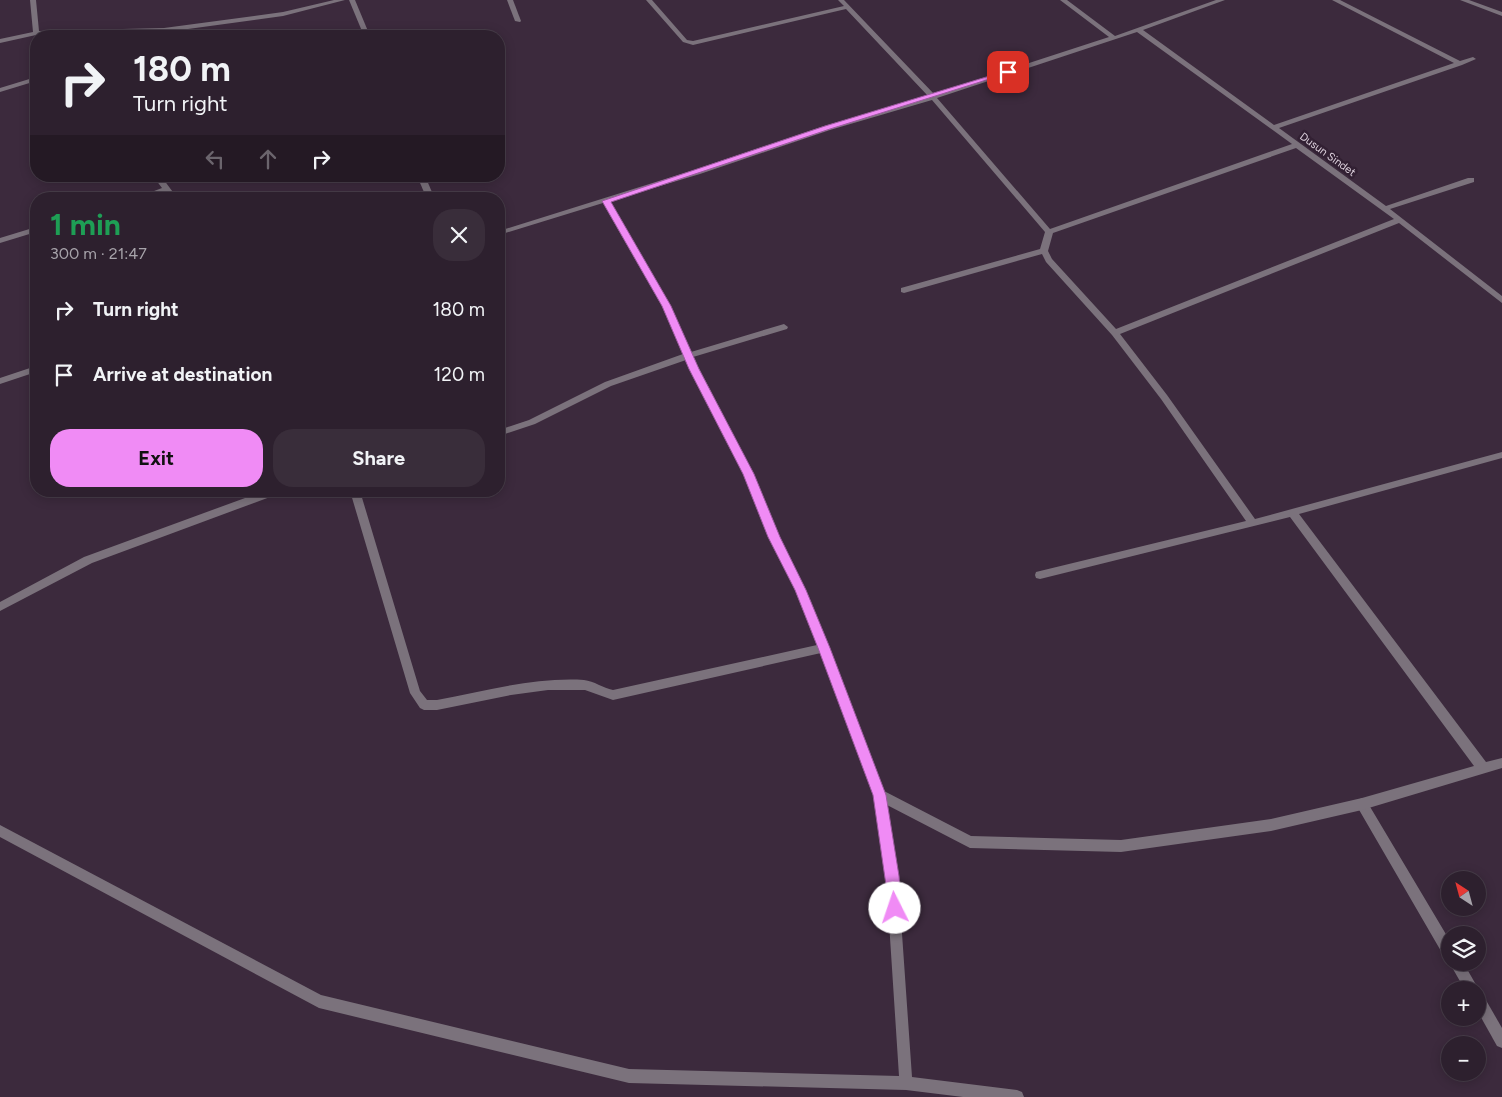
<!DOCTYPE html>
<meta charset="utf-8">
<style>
:root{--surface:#2d202e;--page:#392d3a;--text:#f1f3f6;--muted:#a7a3aa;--line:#483e4a;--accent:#f08bf5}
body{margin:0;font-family:Figtree,sans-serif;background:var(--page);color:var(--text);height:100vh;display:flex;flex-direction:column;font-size:19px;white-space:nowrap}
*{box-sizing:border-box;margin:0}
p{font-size:16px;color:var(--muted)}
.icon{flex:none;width:28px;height:28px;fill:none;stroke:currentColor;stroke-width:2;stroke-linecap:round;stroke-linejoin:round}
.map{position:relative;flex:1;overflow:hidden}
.drawer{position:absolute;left:30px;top:192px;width:475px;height:305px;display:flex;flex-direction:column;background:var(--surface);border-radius:20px;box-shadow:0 2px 12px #0003,0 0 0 1px var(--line)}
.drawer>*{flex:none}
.top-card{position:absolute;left:30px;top:30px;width:475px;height:152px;border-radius:20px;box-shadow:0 2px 12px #0003,0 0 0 1px var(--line);background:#2d202e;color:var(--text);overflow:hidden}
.needle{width:32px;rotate:324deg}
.controls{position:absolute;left:1441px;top:871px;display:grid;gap:10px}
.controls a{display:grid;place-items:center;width:45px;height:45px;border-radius:50%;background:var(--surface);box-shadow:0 2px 12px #0003,0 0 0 1px var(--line);font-size:25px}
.pin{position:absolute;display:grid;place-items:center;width:42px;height:42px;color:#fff;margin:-21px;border-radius:10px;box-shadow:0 2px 8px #0006}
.me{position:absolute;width:55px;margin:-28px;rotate:356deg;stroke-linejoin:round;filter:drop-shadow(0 0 4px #0008)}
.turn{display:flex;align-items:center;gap:18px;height:105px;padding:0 20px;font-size:22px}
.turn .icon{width:65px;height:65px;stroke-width:2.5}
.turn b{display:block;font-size:35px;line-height:42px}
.lanes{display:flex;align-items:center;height:48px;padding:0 20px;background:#0003;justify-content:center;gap:25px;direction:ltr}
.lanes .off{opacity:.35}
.round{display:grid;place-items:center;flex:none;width:52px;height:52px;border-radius:20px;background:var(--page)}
.summary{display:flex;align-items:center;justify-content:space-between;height:85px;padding:0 20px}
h1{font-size:30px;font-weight:700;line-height:38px;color:#1e9e55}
.cta{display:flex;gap:10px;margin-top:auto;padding:10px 20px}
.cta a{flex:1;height:58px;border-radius:20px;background:var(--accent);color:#111;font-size:20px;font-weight:700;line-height:58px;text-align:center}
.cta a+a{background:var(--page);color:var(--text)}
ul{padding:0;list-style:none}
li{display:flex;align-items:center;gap:15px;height:65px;padding:0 20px}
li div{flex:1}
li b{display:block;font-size:19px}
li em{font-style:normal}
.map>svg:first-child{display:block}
</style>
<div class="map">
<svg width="1502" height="1097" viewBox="0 0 1502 1097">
<rect width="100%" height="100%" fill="#3c2a3d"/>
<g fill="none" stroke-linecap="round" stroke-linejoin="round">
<g fill="#7b727c" fill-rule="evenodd">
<path d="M1362,798L1366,800L1450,941V962H1463L1479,990L1478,992V990H1465L1449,962L1450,959L1445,958L1358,808L1356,804L1358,800Z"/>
<path d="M1478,993L1483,995L1502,1028V1048L1497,1046L1478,1012Z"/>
</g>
<g fill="#7b727c" fill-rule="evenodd">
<path d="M30,0H36L39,31L164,28L283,12L334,0H345L283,16L166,32L160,36H153L157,32L36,35L0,43V39L33,32Z"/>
<path d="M349,0H355L370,36H364Z"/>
<path d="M507,0H513L521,21L520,22L515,21Z"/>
<path d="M646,0H652L687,40L693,41L844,6L838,0H844L934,94L1109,37L1060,0H1067L1115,36L1216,0H1225L1143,30L1274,125L1454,63L1332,0H1340L1460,61L1473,57L1476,59L1462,65L1279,128L1386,206L1468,178H1474V182L1390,209L1502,296V303L1399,223L1120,334L1167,395L1255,519L1502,452V458L1299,514L1486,762L1502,758V768L1362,810L1271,831L1121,852L970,848L887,805L898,876L912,1077L1017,1090L1022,1092L1024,1097H963L906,1090L629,1083L319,1008L0,837V825L321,995L629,1069L899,1076L886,876L874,795L821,653L613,700L585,690H548L511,695L437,710H424L420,708L410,693L350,491H360L420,691L427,700H437C485,691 535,677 584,680C594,681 603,688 613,690L817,645L795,590L769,537L743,473L686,360L611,386L535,424L499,436V430L529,420L605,382L683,354L662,306L603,203L499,235V231L694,170L824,126L928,96L846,9L693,45L683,42ZM1137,32L1292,144L1050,229L937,98ZM932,100L1045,232L1040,249L901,288V292L904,293L1042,254L1046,262L1112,335L1161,399L1246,521L1040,571L1036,572L1035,575L1036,578L1040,579L1290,517L1474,766L1362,798L1271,819L1121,840L971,836L884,791L829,648L805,590L779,537L753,473L693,357L787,329L788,327L784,324L691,352L670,306L610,201L700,174L830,130ZM1296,148L1394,219L1116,329L1052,259L1048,251L1053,233Z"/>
<path d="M1460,0H1469L1502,12V16Z"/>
<path d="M36,77V81L0,92V88Z"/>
<path d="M153,176H161L178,199H170L165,192L145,199H133L162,188Z"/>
<path d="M417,176H425L435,199H427Z"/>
<path d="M36,227V232L0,243V238Z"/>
<path d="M36,366V372L0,384V378Z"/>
<path d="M264,491H280L278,494L92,563L0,611V602L84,557Z"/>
</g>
</g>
<path fill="#f08bf5" stroke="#9c5a9f" d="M1006,71L1012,72L830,129L611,202L671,306L699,369L754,474L780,537L806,590L830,648L886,795L899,876L902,908L900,913L895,915L890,913L873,795L818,648L795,590L768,537L743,474L689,369L662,306L602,201L825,126Z"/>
<g text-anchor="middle" stroke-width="5" stroke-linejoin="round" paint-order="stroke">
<g font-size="11" fill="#ded2de" stroke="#322033">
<text transform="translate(1328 154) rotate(36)" y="4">Dusun Sindet</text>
</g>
</g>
</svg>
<div class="controls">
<a><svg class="needle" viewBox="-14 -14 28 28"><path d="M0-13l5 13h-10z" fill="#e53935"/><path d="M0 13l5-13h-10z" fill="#a7a3aa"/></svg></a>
<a><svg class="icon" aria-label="layers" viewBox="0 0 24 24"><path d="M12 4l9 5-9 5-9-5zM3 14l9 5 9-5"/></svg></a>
<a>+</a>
<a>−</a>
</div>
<div class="pin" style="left:1008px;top:72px;background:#d93025"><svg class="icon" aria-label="arrive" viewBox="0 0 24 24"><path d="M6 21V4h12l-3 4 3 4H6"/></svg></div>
<svg class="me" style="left:895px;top:908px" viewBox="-20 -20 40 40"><circle r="19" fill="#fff"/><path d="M0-13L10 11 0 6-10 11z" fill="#f08bf5"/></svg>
<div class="top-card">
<div class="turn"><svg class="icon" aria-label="right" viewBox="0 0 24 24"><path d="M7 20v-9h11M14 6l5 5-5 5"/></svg><div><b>180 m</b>Turn right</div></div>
<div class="lanes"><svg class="icon off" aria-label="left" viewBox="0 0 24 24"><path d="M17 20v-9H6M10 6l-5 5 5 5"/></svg><svg class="icon off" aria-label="ahead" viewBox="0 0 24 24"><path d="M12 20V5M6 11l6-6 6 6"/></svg><svg class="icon" aria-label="right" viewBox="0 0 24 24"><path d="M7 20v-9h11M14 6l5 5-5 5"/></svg></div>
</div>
<section class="drawer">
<div class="summary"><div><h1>1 min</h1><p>300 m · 21:47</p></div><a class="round"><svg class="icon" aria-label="close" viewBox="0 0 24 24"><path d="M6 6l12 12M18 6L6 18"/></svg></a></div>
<ul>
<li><svg class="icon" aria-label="right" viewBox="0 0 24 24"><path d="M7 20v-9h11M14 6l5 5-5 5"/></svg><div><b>Turn right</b></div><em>180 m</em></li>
<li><svg class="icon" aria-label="arrive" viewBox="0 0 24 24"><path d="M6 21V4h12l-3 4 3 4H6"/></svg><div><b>Arrive at destination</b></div><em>120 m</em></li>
</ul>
<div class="cta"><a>Exit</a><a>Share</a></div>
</section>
</div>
